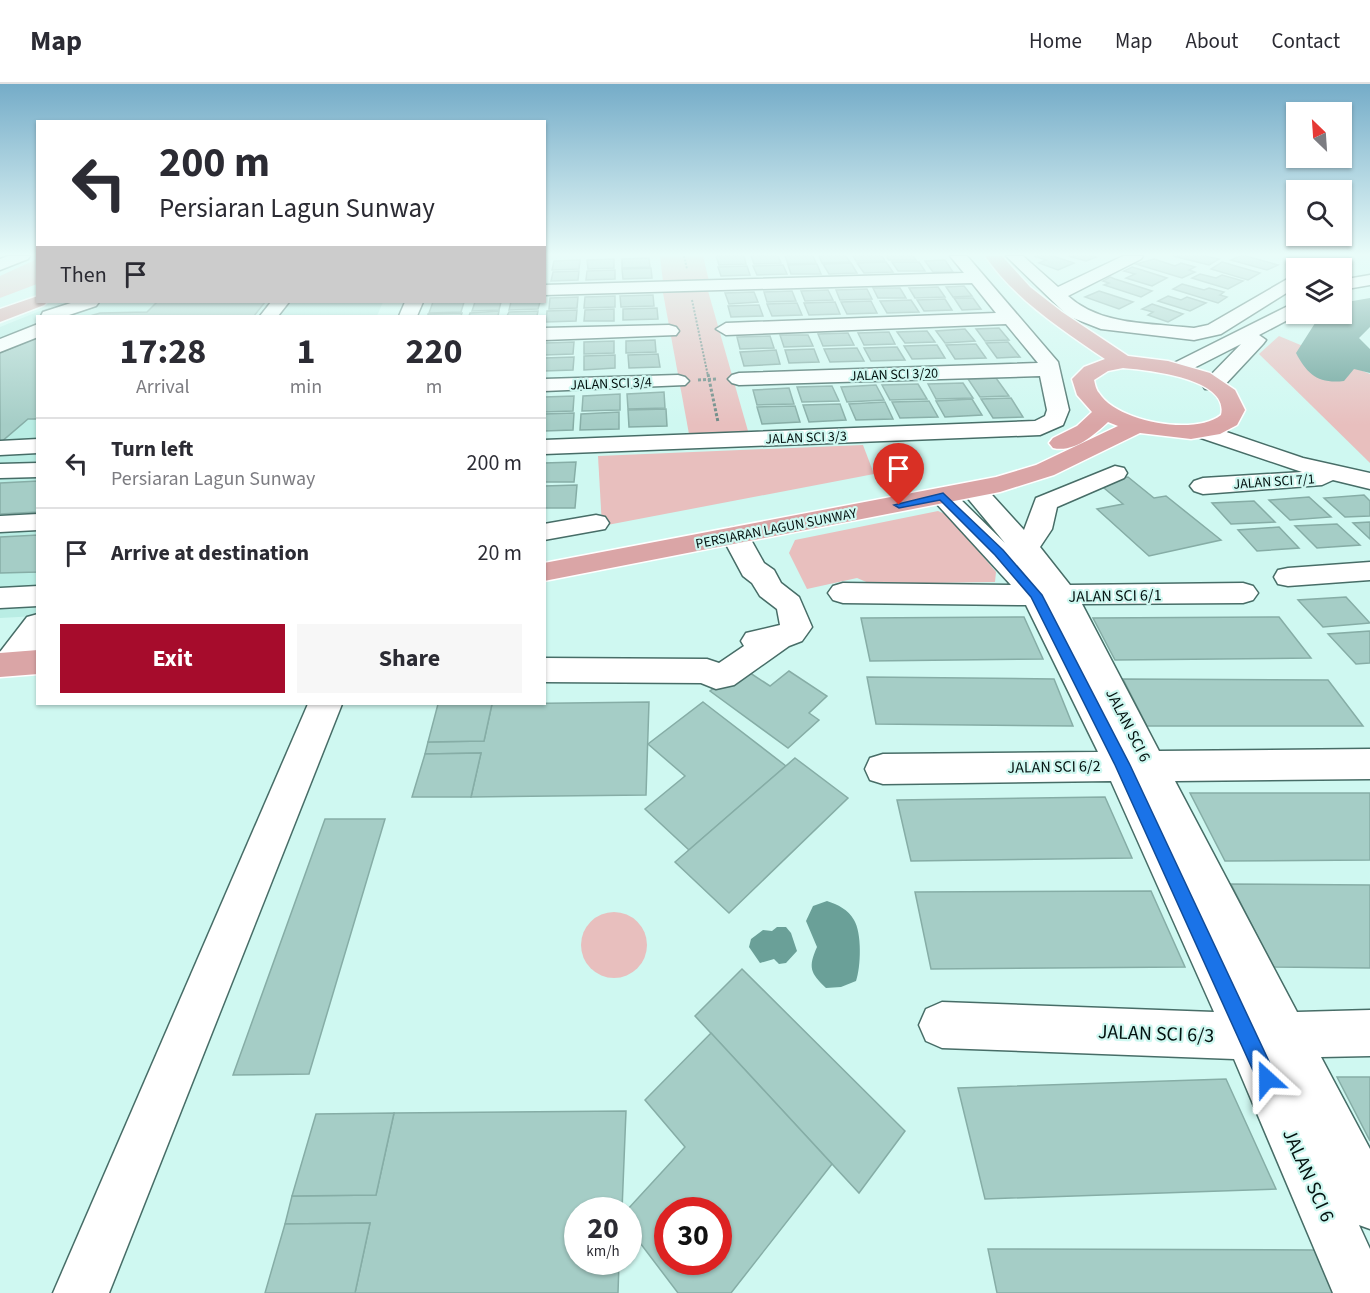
<!DOCTYPE html>
<style>
:root{--surface:#fff;--page:#f7f7f7;--text:#2b2b33;--muted:#7c7c81;--line:#e1e1e2;--accent:#a60c2c}
body{margin:0;font-family:"Source Sans 3",sans-serif;background:var(--page);color:var(--text);height:100vh;display:flex;flex-direction:column;font-size:22px;white-space:nowrap}
*{box-sizing:border-box;margin:0}
p{font-size:20px;color:var(--muted)}
.icon{flex:none;width:33px;height:33px;fill:none;stroke:currentColor;stroke-width:2;stroke-linecap:round;stroke-linejoin:round}
.map{position:relative;flex:1;overflow:hidden}
.details{position:absolute;left:36px;top:231px;width:510px;height:390px;display:flex;flex-direction:column;background:var(--surface);border-radius:0px;box-shadow:0 2px 4px #0004}
.details>*{flex:none}
.top-card{position:absolute;left:36px;top:36px;width:510px;height:183px;border-radius:0px;box-shadow:0 2px 4px #0004;background:#fff;color:var(--text);overflow:hidden}
.needle{width:39px;rotate:335deg}
.controls{position:absolute;left:1286px;top:18px;display:grid;gap:12px}
.controls a{display:grid;place-items:center;width:66px;height:66px;border-radius:0px;background:var(--surface);box-shadow:0 2px 4px #0004;font-size:30px}
.speed{position:absolute;left:564px;top:1113px;display:flex;gap:12px;font-size:30px;font-weight:700;text-align:center}
.speed>*{display:grid;place-content:center;width:78px;height:78px;border-radius:50%;background:var(--surface);box-shadow:0 2px 4px #0004;line-height:1}
.speed small{font-size:15px;font-weight:400}
.speed .limit{border:9px solid #d22;background:#fff;color:#111}
.pin{position:absolute;display:grid;place-items:center;width:51px;height:51px;color:#fff;margin:-62px -26px;border-radius:50% 50% 50% 0;rotate:-45deg;box-shadow:0 0 6px #0007}
.pin .icon{rotate:45deg}
.me{position:absolute;width:66px;margin:-33px;rotate:336deg;stroke-linejoin:round;filter:drop-shadow(0 0 4px #0008)}
.turn{display:flex;align-items:center;gap:21px;height:126px;padding:0 24px;font-size:27px}
.turn .icon{width:78px;height:78px;stroke-width:2.5}
.turn b{display:block;font-size:42px;line-height:51px}
.then{display:flex;align-items:center;height:57px;padding:0 24px;background:#0003;gap:12px;font-size:22px}
.eta{display:flex;justify-content:space-evenly;align-items:center;height:102px;text-align:center}
.eta b{font-size:36px;font-weight:700;line-height:42px}
.button{display:flex;gap:12px;margin-top:auto;padding:12px 24px}
.button a{flex:1;height:69px;border-radius:0px;background:var(--accent);color:#fff;font-size:24px;font-weight:700;line-height:69px;text-align:center}
.button a+a{background:var(--page);color:var(--text)}
ul{padding:0;list-style:none}
li{display:flex;align-items:center;gap:18px;height:90px;padding:0 24px;border-top:2px solid var(--line)}
li div{flex:1}
li b{display:block;font-size:22px}
li em{font-style:normal}
header{display:flex;align-items:center;gap:36px;box-sizing:border-box;height:84px;padding:0 30px;background:var(--surface);border-bottom:2px solid var(--line)}
header strong{font-size:28px}
nav{display:flex;gap:33px;margin-inline-start:auto;font-size:21px}
.map>svg:first-child{display:block}
</style>
<header>
<strong>Map</strong>
<nav><a>Home</a><a>Map</a><a>About</a><a>Contact</a></nav>
</header>
<div class="map">
<svg width="1370" height="1209" viewBox="0 0 1370 1209">
<rect width="100%" height="100%" fill="#cff8f1"/>
<path fill="#b9ede4" d="M62,218H383L377,232H38L37,532L0,534V243Z"/>
<g fill="#e8bfbe">
<path d="M660,172H703L709,197L663,198Z"/>
<path d="M37,175V200L0,214V192Z"/>
<path d="M708,207L748,347L689,350L663,209Z"/>
<path d="M1279,252L1370,290V379L1259,270Z"/>
<path d="M863,361L874,390L602,442L598,372Z"/>
<path d="M938,427L950,432L996,488L995,498L871,500L857,494L807,505L789,469L795,456Z"/>
<circle cx="614" cy="861" r="33"/>
</g>
<g fill="#6aa098">
<path d="M1370,214V243L1359,254L1370,265V289L1354,285L1344,297C1318,300 1307,290 1296,269L1317,236L1325,230H1341V219Z"/>
<path d="M827,817C838,821 848,825 854,836C862,849 861,883 856,897L841,903L826,904C810,889 808,883 817,863L806,837L813,822Z"/>
<path d="M777,843H786L791,849L797,867L786,879L779,880L774,875L760,879L749,863L751,855L763,846L772,847Z"/>
</g>
<g fill="#a5cdc6" stroke="#86ada6" stroke-width="1.5" fill-rule="evenodd">
<path d="M716,172H744L746,180L719,181Z"/>
<path d="M751,172H778L781,179L754,180Z"/>
<path d="M785,172H813L816,179L788,180Z"/>
<path d="M819,172H846L850,178L822,179Z"/>
<path d="M853,172H882L885,177H856Z"/>
<path d="M886,172H913L916,176H889Z"/>
<path d="M1034,172H1053L1074,179L1058,186L1039,179L1046,176Z"/>
<path d="M1068,172H1093L1096,173L1086,177Z"/>
<path d="M1173,172H1205L1219,175L1209,181Z"/>
<path d="M1240,172H1246L1278,181L1267,186L1231,176Z"/>
<path d="M649,174L650,183L622,184V175Z"/>
<path d="M614,175V184L588,185L587,176Z"/>
<path d="M1154,175L1175,182L1181,179L1195,183L1189,186L1195,188L1182,194L1136,180Z"/>
<path d="M580,176L579,185L552,186L554,177Z"/>
<path d="M945,176L953,188H933L925,177Z"/>
<path d="M886,178L893,188L864,189L857,179Z"/>
<path d="M892,178H919L925,187H898Z"/>
<path d="M1222,178L1260,189L1248,196L1211,185Z"/>
<path d="M851,179L857,189L829,190L823,180Z"/>
<path d="M817,180L821,190H791L788,181Z"/>
<path d="M783,181L787,190L757,191L753,182Z"/>
<path d="M747,182L750,191L721,192L718,183Z"/>
<path d="M1132,183L1142,186L1167,194L1152,202L1126,194L1135,190L1124,187Z"/>
<path d="M651,184L652,194L623,195L622,185Z"/>
<path d="M615,186V195L586,196L587,187Z"/>
<path d="M579,187L578,196L551,197L553,188Z"/>
<path d="M1200,190L1216,194L1222,191L1243,197L1228,205L1192,194Z"/>
<path d="M1110,193L1115,195L1152,207L1141,213L1104,201L1109,199L1103,197Z"/>
<path d="M1182,200L1204,206L1209,204L1224,208L1220,211L1227,213L1218,219L1173,205Z"/>
<path d="M964,202L972,212L953,213L946,203Z"/>
<path d="M938,203L945,213L915,214L909,204Z"/>
<path d="M873,204H900L906,214H878Z"/>
<path d="M867,205L872,215L840,216L836,206Z"/>
<path d="M828,206L833,216L805,217L801,207Z"/>
<path d="M792,207L796,217L767,218L764,208Z"/>
<path d="M1099,207L1133,218L1119,225L1085,213Z"/>
<path d="M754,208L758,218L729,220L725,209Z"/>
<path d="M653,211L654,222L621,223L620,212Z"/>
<path d="M615,212V223L584,224L585,213Z"/>
<path d="M1168,212L1181,216L1187,213L1206,219L1190,227L1158,217Z"/>
<path d="M578,213L577,224L549,225L550,214Z"/>
<path d="M954,214H973L981,225L962,226Z"/>
<path d="M945,215L952,226L924,227L917,216Z"/>
<path d="M911,216L919,228L887,229L880,217Z"/>
<path d="M871,217L877,229L847,230L841,218Z"/>
<path d="M157,218H265L254,232H90L100,229L147,228Z"/>
<path d="M433,218H464L461,228L429,229Z"/>
<path d="M475,218H501L499,226L472,227Z"/>
<path d="M511,218H540L538,225L509,226Z"/>
<path d="M835,218L840,230L809,231L804,219Z"/>
<path d="M797,219L802,231L772,232L767,220Z"/>
<path d="M1152,220L1183,230L1168,238L1148,231L1153,228L1142,225Z"/>
<path d="M759,221L763,232L731,233L728,222Z"/>
<path d="M657,224L658,235L623,236V225Z"/>
<path d="M614,225V237H584L585,226Z"/>
<path d="M577,226L576,237L546,238L547,227Z"/>
<path d="M499,227L498,232H469L470,229Z"/>
<path d="M538,227L537,232H507L509,228Z"/>
<path d="M462,229L461,232H428V230Z"/>
<path d="M999,244L1009,256L985,257L976,245Z"/>
<path d="M965,245L975,257L945,259L936,247Z"/>
<path d="M927,247L935,258L905,259L897,248Z"/>
<path d="M889,248L895,260L864,261L858,249Z"/>
<path d="M848,249L854,261L823,262L818,250Z"/>
<path d="M780,251H808L813,262L784,263Z"/>
<path d="M770,252L774,264L740,265L737,253Z"/>
<path d="M38,253V335H28L0,359V269Z"/>
<path d="M655,256L656,268L626,269V257Z"/>
<path d="M614,257V269L584,270V258Z"/>
<path d="M574,258L573,270L544,271L545,259Z"/>
<path d="M1008,258L1020,273L997,274L986,259Z"/>
<path d="M976,260L986,274L955,275L946,261Z"/>
<path d="M937,261L945,274L912,275L904,262Z"/>
<path d="M897,263L905,276L871,277L864,264Z"/>
<path d="M857,264L864,277L830,278L824,265Z"/>
<path d="M814,265L819,278L789,279L785,266Z"/>
<path d="M776,266L780,280L744,282L740,268Z"/>
<path d="M658,270L660,283L629,284L628,271Z"/>
<path d="M615,271V284L584,286V272Z"/>
<path d="M574,273L573,286L544,287V274Z"/>
<path d="M996,294L1009,312L980,313L968,295Z"/>
<path d="M963,299L973,314L936,315L928,300Z"/>
<path d="M918,300L927,315L890,316L882,301Z"/>
<path d="M876,301L884,316L847,318L841,303Z"/>
<path d="M832,302L839,317L802,318L797,303Z"/>
<path d="M789,304L794,320L757,321L753,306Z"/>
<path d="M664,308L665,324L628,325L627,310Z"/>
<path d="M620,310V326L582,327L583,312Z"/>
<path d="M574,312L573,327L544,328V313Z"/>
<path d="M1011,314L1023,333L993,334L981,315Z"/>
<path d="M972,315L982,331L945,333L936,317Z"/>
<path d="M929,317L938,333L900,334L892,318Z"/>
<path d="M885,318L893,335L856,336L849,320Z"/>
<path d="M840,320L846,336L809,338L803,321Z"/>
<path d="M795,322L800,338L762,340L757,323Z"/>
<path d="M666,325L667,342L629,343L628,326Z"/>
<path d="M619,328V345L580,346L581,330Z"/>
<path d="M574,329L573,346L544,347V330Z"/>
<path d="M576,378L574,398H544V379Z"/>
<path d="M1128,393L1154,414L1166,412L1221,456L1149,472L1097,425L1123,420L1098,399Z"/>
<path d="M38,397V428L0,430V399Z"/>
<path d="M577,401L575,424H544V402Z"/>
<path d="M1364,411L1370,417V432L1345,433L1324,414Z"/>
<path d="M1309,413L1331,433L1290,436L1269,416Z"/>
<path d="M1254,417L1275,438L1231,440L1212,419Z"/>
<path d="M1370,438V455L1353,439Z"/>
<path d="M1337,440L1360,461L1317,464L1295,442Z"/>
<path d="M1279,443L1299,464L1257,467L1238,446Z"/>
<path d="M38,451V488L0,489V453Z"/>
<path d="M1346,513L1370,539L1323,543L1298,516Z"/>
<path d="M1024,533L1043,575L870,577L861,534Z"/>
<path d="M1279,533L1311,574L1115,576L1093,534Z"/>
<path d="M1370,547V579L1356,580L1328,550Z"/>
<path d="M741,583L770,602L789,587L827,612L809,629L819,636L788,664L710,607Z"/>
<path d="M867,593L1054,595L1073,642L876,640Z"/>
<path d="M1123,595L1328,596L1363,642H1147Z"/>
<path d="M649,618L646,711L471,713L481,669L425,670L428,658L484,657L492,620Z"/>
<path d="M703,618L786,682L689,766L645,725L685,692L648,660Z"/>
<path d="M438,620H492L484,657L428,658Z"/>
<path d="M481,669L471,713H412L425,670Z"/>
<path d="M795,674L848,714L729,829L675,778Z"/>
<path d="M1190,709H1370V776L1225,777Z"/>
<path d="M1105,713L1132,774L911,777L897,716Z"/>
<path d="M325,735H385L309,990L233,991Z"/>
<path d="M1231,800L1370,801V884L1273,883Z"/>
<path d="M1151,807L1185,883L931,885L915,808Z"/>
<path d="M742,885L905,1047L859,1109L695,932Z"/>
<path d="M711,949L832,1080L731,1209H678L628,1143L627,1126L685,1063L645,1016ZM668,1126H718V1178H668Z"/>
<path d="M1337,993H1370V1057Z"/>
<path d="M1226,995L1276,1105L985,1115L958,1004Z"/>
<path d="M626,1027L622,1126H578V1178H619L618,1209H355L370,1139L285,1140L292,1112L376,1111L394,1029Z"/>
<path d="M394,1029L376,1111L292,1112L316,1030Z"/>
<path d="M370,1139L355,1209H265L285,1140Z"/>
<path d="M988,1165L1315,1166L1334,1209H997Z"/>
</g>
<g fill="none" stroke-linecap="round" stroke-linejoin="round">
<g stroke="#476d67" stroke-width="3">
<g id="minor">
<path d="M8,172H30L28,175L0,186V175Z"/>
<path d="M950,172H967L1058,278L1069,326L1063,341L1040,351L544,370V356L1035,337L1045,332L1047,326L1040,292L739,301L732,299L728,295L732,291L739,289L1038,279L1006,240L726,251L716,245L726,239L996,229L972,199L544,211V201L964,189Z"/>
<path d="M1006,172H1023L1058,203L1123,172H1143L1141,175L1068,212C1101,242 1151,239 1194,244L1208,241L1296,190V203L1221,250L1194,256L1101,245L1068,232Z"/>
<path d="M1370,191V201L1341,206V196Z"/>
<path d="M74,218H99L96,222L66,232H41L43,228Z"/>
<path d="M271,218H289L278,232H260Z"/>
<path d="M405,218H423L417,232H399Z"/>
<path d="M1296,218V230H1299L1259,251L1266,256L1263,260L1221,305H1205L1202,300L1241,260L1184,289H1170L1167,285L1170,281Z"/>
<path d="M38,240V253L0,268V255Z"/>
<path d="M669,241L676,243L679,247L676,251L544,256V244Z"/>
<path d="M678,291L685,293L689,297L685,301L544,307V295Z"/>
<path d="M1203,340L1303,374L1370,389V405L1333,396L1322,401L1203,410L1194,407L1190,402L1194,397L1203,394L1302,388L1195,352L1191,347L1195,342Z"/>
<path d="M38,355V369L0,371V357Z"/>
<path d="M38,379V393L0,394V380Z"/>
<path d="M1115,382L1124,384L1127,389L1124,394L1057,423L1052,445L1040,463L1070,501L1243,499L1253,502L1258,509L1253,516L1243,519L1082,520L1159,667L1370,665V695L1175,697L1297,928L1370,926V972L1321,973L1370,1065V1145L1359,1141L1370,1165V1209H1333L1234,975L942,964L926,957L919,941L926,925L942,918L1214,928L1111,697L883,700L870,696L865,685L870,674L883,670L1098,668L1026,521L843,519L833,516L828,509L833,502L843,499L1011,501L934,417L930,412L934,407L943,404L952,407L1005,459L965,411L961,406L965,401L974,398L983,401L1024,446L1036,414Z"/>
<path d="M38,430V446L0,448V432Z"/>
<path d="M596,431L605,433L609,439L605,445L544,456V440Z"/>
<path d="M735,443L745,445L764,479L774,486L781,499L799,513L812,543L802,557L789,562L734,601L716,605L701,599L544,598V574L707,575L719,579L744,562L741,557L746,549L780,541L777,525L760,512L752,499L743,492L721,451L725,445Z"/>
<path d="M1370,478V496L1288,502L1278,500L1274,493L1278,486L1288,484Z"/>
<path d="M38,502V522L0,524V504Z"/>
<path d="M38,530C38,540 40,556 37,565C30,581 17,595 0,590V568L27,533Z"/>
<path d="M308,620H342L109,1209H53Z"/>
</g>
</g>
<g stroke="#fff" stroke-width="3">
<g id="major">
<path d="M985,172H1002L1030,203L1062,228L1128,272L1168,277L1210,289L1235,306L1245,326L1237,341L1220,350L1191,355L1140,349L1054,391L1000,408L544,497V479L996,393L1036,381L1118,342L1108,338C1094,351 1074,369 1053,364L1049,359L1053,354L1077,342L1092,328L1077,311L1072,295L1084,283L1105,275C1061,245 1016,216 985,172ZM1123,284C1146,286 1230,294 1221,331C1195,352 1117,338 1099,309C1096,306 1095,300 1094,296L1108,287Z"/>
<path d="M38,212V218H47L44,221L0,238V225Z"/>
<path d="M38,566V590L0,593V569Z"/>
</g>
</g>
<g stroke="#6d8985" stroke-width="2" stroke-dasharray="2 1.5" stroke-linecap="butt">
<path d="M684,172L687,185"/>
<path d="M692,216L708,292"/>
</g>
<g stroke="#6d8985" stroke-width="3" stroke-dasharray="3 2" stroke-linecap="butt">
<path d="M708,290L718,338"/>
<path d="M698,296L717,295"/>
</g>
<use href="#minor" fill="#fff" fill-rule="evenodd"/>
<use href="#major" fill="#daa5a6" fill-rule="evenodd"/>
</g>
<linearGradient id="sky" x2="0" y2="1"><stop stop-color="#75acc8"/><stop offset="0.5" stop-color="#e9fcf9"/><stop offset="1" stop-color="#e9fcf9" stop-opacity="0"/></linearGradient>
<rect width="1370" height="341" fill="url(#sky)"/>
<path fill="#1a73e8" stroke="#114b97" stroke-width="1.5" d="M943,409L1003,466L1042,511L1130,681L1274,988L1277,995L1274,1002L1267,1005L1260,1002L1115,681L1031,513L995,471L940,416L899,424L894,421Z"/>
<g text-anchor="middle" stroke-width="4.5" stroke-linejoin="round" paint-order="stroke">
<g font-size="14" fill="#041210" stroke="#cff8f1">
<text transform="translate(894 290) rotate(-2)" y="5">JALAN SCI 3/20</text>
<text transform="translate(611 299) rotate(-2)" y="5">JALAN SCI 3/4</text>
<text transform="translate(806 353) rotate(-2)" y="5">JALAN SCI 3/3</text>
<text transform="translate(1274 397) rotate(-4)" y="5">JALAN SCI 7/1</text>
<text transform="translate(776 444) rotate(-11)" y="5">PERSIARAN LAGUN SUNWAY</text>
</g>
<g font-size="16" fill="#041210" stroke="#cff8f1">
<text transform="translate(1115 511) rotate(-1)" y="6">JALAN SCI 6/1</text>
<text transform="translate(1129 641) rotate(63)" y="6">JALAN SCI 6</text>
<text transform="translate(1054 682) rotate(-1)" y="6">JALAN SCI 6/2</text>
</g>
<g font-size="20" fill="#041210" stroke="#cff8f1">
<text transform="translate(1156 949) rotate(2)" y="7">JALAN SCI 6/3</text>
<text transform="translate(1309 1091) rotate(66)" y="7">JALAN SCI 6</text>
</g>
</g>
</svg>
<div class="controls">
<a><svg class="needle" viewBox="-14 -14 28 28"><path d="M0-13l5 13h-10z" fill="#e53935"/><path d="M0 13l5-13h-10z" fill="#7c7c81"/></svg></a>
<a><svg class="icon" aria-label="search" viewBox="0 0 24 24"><circle cx="10" cy="10" r="6"/><path d="M15 15l6 6"/></svg></a>
<a><svg class="icon" aria-label="layers" viewBox="0 0 24 24"><path d="M12 4l9 5-9 5-9-5zM3 14l9 5 9-5"/></svg></a>
</div>
<div class="speed"><div>20<small>km/h</small></div><div class="limit">30</div></div>
<div class="pin" style="left:899px;top:421px;background:#d93025"><svg class="icon" aria-label="arrive" viewBox="0 0 24 24"><path d="M6 21V4h12l-3 4 3 4H6"/></svg></div>
<svg class="me" style="left:1267px;top:995px" viewBox="-20 -20 40 40"><path d="M0-17L14 15 0 8-14 15z" fill="#1a73e8" stroke="#fff" stroke-width="4"/></svg>
<div class="top-card">
<div class="turn"><svg class="icon" aria-label="left" viewBox="0 0 24 24"><path d="M17 20v-9H6M10 6l-5 5 5 5"/></svg><div><b>200 m</b>Persiaran Lagun Sunway</div></div>
<div class="then">Then<svg class="icon" aria-label="arrive" viewBox="0 0 24 24"><path d="M6 21V4h12l-3 4 3 4H6"/></svg></div>
</div>
<section class="details">
<div class="eta">
<div><b>17:28</b><p>Arrival</p></div>
<div><b>1</b><p>min</p></div>
<div><b>220</b><p>m</p></div>
</div>
<ul>
<li><svg class="icon" aria-label="left" viewBox="0 0 24 24"><path d="M17 20v-9H6M10 6l-5 5 5 5"/></svg><div><b>Turn left</b><p>Persiaran Lagun Sunway</p></div><em>200 m</em></li>
<li><svg class="icon" aria-label="arrive" viewBox="0 0 24 24"><path d="M6 21V4h12l-3 4 3 4H6"/></svg><div><b>Arrive at destination</b></div><em>20 m</em></li>
</ul>
<div class="button"><a>Exit</a><a>Share</a></div>
</section>
</div>
